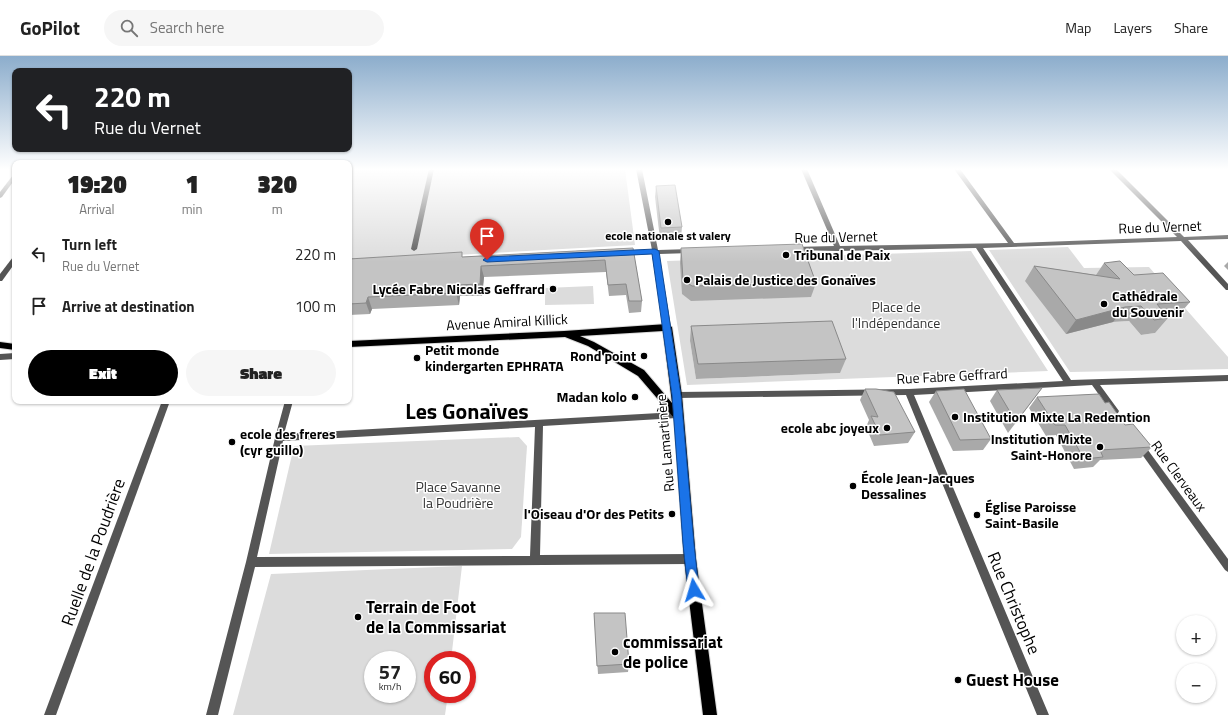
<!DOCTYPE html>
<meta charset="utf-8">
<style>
:root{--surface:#fff;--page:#f6f6f6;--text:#222;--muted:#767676;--line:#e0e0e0;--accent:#000}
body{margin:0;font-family:"Titillium Web",sans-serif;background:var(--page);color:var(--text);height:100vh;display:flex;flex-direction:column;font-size:15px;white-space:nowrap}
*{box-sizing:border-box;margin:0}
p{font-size:13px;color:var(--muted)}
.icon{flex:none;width:22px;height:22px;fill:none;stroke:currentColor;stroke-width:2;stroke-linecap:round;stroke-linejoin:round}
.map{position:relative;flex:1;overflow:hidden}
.details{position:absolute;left:12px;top:104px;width:340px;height:244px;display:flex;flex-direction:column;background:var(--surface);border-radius:8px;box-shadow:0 1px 3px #0004}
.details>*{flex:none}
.guide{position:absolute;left:12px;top:12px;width:340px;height:84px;border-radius:8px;box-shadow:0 1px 3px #0004;background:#202124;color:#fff;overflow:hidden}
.fabs{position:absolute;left:1176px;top:559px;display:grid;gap:8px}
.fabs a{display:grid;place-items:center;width:40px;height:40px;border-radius:50%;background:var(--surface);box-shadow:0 1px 3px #0004;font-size:20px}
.speed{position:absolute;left:364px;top:595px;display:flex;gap:8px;font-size:20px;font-weight:700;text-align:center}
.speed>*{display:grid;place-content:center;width:52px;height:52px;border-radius:50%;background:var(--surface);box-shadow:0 1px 3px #0004;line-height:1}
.speed small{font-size:10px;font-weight:400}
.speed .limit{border:6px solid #d22;background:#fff;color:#111}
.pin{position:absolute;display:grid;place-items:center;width:34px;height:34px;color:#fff;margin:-41px -17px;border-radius:50% 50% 50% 0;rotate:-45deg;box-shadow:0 0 4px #0007}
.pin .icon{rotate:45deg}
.me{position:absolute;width:44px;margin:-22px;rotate:353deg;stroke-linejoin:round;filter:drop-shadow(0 0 3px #0008)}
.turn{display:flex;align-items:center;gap:14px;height:84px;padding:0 16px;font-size:18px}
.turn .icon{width:52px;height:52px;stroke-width:2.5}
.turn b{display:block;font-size:28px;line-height:34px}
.eta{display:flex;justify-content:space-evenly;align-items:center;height:68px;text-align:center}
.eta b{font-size:24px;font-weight:800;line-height:28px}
.button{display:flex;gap:8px;margin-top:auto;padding:8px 16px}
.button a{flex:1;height:46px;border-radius:24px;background:var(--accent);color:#fff;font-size:16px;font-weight:800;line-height:46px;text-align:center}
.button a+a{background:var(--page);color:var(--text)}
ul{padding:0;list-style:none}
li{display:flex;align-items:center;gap:12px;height:52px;padding:0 16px}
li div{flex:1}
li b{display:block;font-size:15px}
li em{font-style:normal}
header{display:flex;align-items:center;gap:24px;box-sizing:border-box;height:56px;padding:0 20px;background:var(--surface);border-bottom:1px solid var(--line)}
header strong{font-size:19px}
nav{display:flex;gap:22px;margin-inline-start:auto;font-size:14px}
.search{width:280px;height:36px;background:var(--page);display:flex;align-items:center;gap:10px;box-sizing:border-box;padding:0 14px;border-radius:22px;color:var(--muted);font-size:15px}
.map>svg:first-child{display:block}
</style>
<header>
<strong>GoPilot</strong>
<div class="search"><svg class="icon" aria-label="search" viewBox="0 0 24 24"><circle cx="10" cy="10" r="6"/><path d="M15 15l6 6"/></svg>Search here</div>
<nav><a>Map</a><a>Layers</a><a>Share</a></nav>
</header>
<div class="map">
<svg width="1228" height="659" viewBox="0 0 1228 659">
<rect width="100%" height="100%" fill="#fff"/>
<g fill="#dcdcdc" fill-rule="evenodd">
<path d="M349,113H625L635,189L349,205Z"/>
<path d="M1068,191L1084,212L1149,211L1228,301V313L1070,316L989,194ZM1095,236L1155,277L1141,279L1129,265L1113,266Z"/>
<path d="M971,195L1048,315L687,329L667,205ZM690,285L840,317L696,323Z"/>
<path d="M593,230L594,248L545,249V232Z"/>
<path d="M519,381L527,390L521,481L512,493L269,498L294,390Z"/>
<path d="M462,510L451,604H433V638H448L445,659H233L271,518ZM373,604H407V638H373Z"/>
</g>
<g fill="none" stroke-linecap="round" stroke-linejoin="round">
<g stroke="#dbdbdb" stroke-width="2">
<g id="primary">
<path d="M667,268L672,271L682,339L696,503L717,659H703L684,503L674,362L638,320L588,290L565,281L349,291V285L564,275ZM663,275L672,347L644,314L594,286L580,280Z"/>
<path d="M0,286L15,288V294L0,292Z"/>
</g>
</g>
<g fill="#555" fill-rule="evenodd">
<path d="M429,113H434L417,193L414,195L411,193Z"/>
<path d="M15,118V123L2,141L0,142V136L13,119Z"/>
</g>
<g fill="#555" fill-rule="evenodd">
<path d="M636,113H642L658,194L691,193L694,195L691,197L659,198L671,271L667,274L663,271L652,198L623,199L620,197L623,195L652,194Z"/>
<path d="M801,113H807L840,190L1008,187L954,113H960L1014,187L1177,181L1109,113H1116L1184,181L1228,179V183L1188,184L1228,228V234H1226L1181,185L983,192L1071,324L1228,319V325L1100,329L1119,355L1118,357H1112L1092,329L914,339L1049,659H1037L906,339L677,342L674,341L673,339L674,337L677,336L909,333L1063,325L976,192L838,195L791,194L790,193L793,191L834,190Z"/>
<path d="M15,200V207L2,225H0V218L13,201Z"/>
<path d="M15,297V303L0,304V298Z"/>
<path d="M162,345H170L56,659H44Z"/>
<path d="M285,345H293L284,378L677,356L680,357L681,359L680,361L677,362L543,370L540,499L690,498L693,500L695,503L693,506L690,508L255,511L218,659H206L246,506L275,382ZM535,371L530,500L257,501L283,385Z"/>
<path d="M1139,385L1142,386L1228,503V516L1225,514L1136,390L1135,388L1136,386Z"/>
</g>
<use href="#primary" fill="#000" fill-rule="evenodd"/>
</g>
<g fill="#a9a9a9">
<path d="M656,130L682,171L681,182L660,183L655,141Z"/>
<path d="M633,192L642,245L641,256L629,257L626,239L609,240L606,216L484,221L482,240H460L459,249L372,253L370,258L349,259V203L463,201Z"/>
<path d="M681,192L816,227L811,241L691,245L682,238L680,207Z"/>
<path d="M1228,206V214L1224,210Z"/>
<path d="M1104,207L1134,219L1190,246L1177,261L1168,262L1155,277L1141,279L1129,265L1113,266L1066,278L1025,225L1034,210L1096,219Z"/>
<path d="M691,270L846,303L840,317L696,323L690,285Z"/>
<path d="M1042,332L1008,377L990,345L997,334Z"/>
<path d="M865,333L915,376L908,387L874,390L866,371L869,364L860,344Z"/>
<path d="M936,335L991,383L983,394L953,395L929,346Z"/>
<path d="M1037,341L1125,369L1152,391L1141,402L1100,404L1093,411L1074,413L1056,379L1046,380L1029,352Z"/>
<path d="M594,557L629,608L628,616L598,618Z"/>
</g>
<g fill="#898989">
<path d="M481,210L484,221L482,240L480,228Z"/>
<path d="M457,229L460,240L459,249L456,237Z"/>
<path d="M368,241L372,253L370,258L366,247Z"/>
<path d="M1125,251L1113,266L1066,278L1076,264Z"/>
</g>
<g fill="#c4c4c4" stroke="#898989">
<path d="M675,129L682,171L661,172L656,130Z"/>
<path d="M802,188L816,227L692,230L683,224L681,192Z"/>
<path d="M633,192L642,245H629L626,228L608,229L605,204L481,210L480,228L457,229L456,237L368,241L366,247L349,248V203L462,196V201Z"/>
<path d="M1120,205L1134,219L1163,217L1190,246L1157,248L1168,262L1154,264L1141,250L1125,251L1076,264L1034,210L1120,223L1104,207Z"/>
<path d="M832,265L846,303L698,308L691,270Z"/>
<path d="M1042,332L1016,366L997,334Z"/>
<path d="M865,333H876L894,336L915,376L880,379L871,360L878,361Z"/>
<path d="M964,333L991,383L960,384L936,335Z"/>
<path d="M1099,338L1105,347L1109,346L1125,369L1133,368L1152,391L1100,394L1103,401L1084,403L1065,369H1055L1037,341Z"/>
<path d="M594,557H625L629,608L597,610Z"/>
</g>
<linearGradient id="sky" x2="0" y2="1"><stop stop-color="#8cadcc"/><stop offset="0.55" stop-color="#fff"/><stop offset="1" stop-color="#fff" stop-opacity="0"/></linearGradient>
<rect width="1228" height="206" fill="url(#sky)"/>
<path fill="#1a73e8" stroke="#114b97" d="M655,193L659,195L681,339L694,488L699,534L698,538L694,539L690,538L688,534L683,488L672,339L652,198L487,206L483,204L487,201Z"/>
<g fill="#000" stroke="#fff" stroke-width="1.5">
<circle cx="668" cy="166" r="4"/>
<circle cx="786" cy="199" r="4"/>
<circle cx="687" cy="224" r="4"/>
<circle cx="553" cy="233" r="4"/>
<circle cx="1104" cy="248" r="4"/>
<circle cx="644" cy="300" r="4"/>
<circle cx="417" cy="302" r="4"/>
<circle cx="635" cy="341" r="4"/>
<circle cx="955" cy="361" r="4"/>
<circle cx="887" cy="372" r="4"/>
<circle cx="232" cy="386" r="4"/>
<circle cx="1100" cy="391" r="4"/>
<circle cx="853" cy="430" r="4"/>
<circle cx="672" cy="458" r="4"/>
<circle cx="977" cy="459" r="4"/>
<circle cx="358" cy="561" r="4"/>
<circle cx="615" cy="596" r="4"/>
<circle cx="958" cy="624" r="4"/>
</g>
<g text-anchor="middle" stroke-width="3" stroke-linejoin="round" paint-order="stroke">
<g font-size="12" font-weight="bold" fill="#000" stroke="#fff">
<text x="668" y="184">ecole nationale st valery</text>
</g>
<g font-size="14" fill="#000" stroke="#fff">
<text transform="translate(1160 171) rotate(-2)" y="5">Rue du Vernet</text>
<text transform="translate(836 181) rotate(-1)" y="5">Rue du Vernet</text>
<text transform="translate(507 266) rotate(-3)" y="5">Avenue Amiral Killick</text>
<text transform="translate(952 320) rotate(-3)" y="5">Rue Fabre Geffrard</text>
<text transform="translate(665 387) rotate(-95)" y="5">Rue Lamartinère</text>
<text transform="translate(1179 420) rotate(54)" y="5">Rue Clerveaux</text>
</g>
<g font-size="14" font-weight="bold" fill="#000" stroke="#fff" text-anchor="start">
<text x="794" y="204">Tribunal de Paix</text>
<text x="695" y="229">Palais de Justice des Gonaïves</text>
<text x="545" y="238" text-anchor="end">Lycée Fabre Nicolas Geffrard</text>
<text x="1112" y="245">Cathédrale<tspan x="1112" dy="16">du Souvenir</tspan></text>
<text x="425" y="299">Petit monde<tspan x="425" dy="16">kindergarten EPHRATA</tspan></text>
<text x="636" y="305" text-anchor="end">Rond point</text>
<text x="627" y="346" text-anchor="end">Madan kolo</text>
<text x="963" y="366">Institution Mixte La Redemtion</text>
<text x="879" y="377" text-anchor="end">ecole abc joyeux</text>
<text x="240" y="383">ecole des freres<tspan x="240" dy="16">(cyr guillo)</tspan></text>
<text x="1092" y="388" text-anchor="end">Institution Mixte<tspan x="1092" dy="16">Saint-Honore</tspan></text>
<text x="861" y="427">École Jean-Jacques<tspan x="861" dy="16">Dessalines</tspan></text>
<text x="985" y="456">Église Paroisse<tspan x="985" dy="16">Saint-Basile</tspan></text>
<text x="664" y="463" text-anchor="end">l'Oiseau d'Or des Petits</text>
</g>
<g font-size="14" fill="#333" stroke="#fff">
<text x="896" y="256">Place de<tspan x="896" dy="16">l'Indépendance</tspan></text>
<text x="458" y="436">Place Savanne<tspan x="458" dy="16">la Poudrière</tspan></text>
</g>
<g font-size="17" fill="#000" stroke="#fff">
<text transform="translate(93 496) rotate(-70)" y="6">Ruelle de la Poudrière</text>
<text transform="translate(1014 547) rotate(67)" y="6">Rue Christophe</text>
</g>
<g font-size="17" font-weight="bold" fill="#000" stroke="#fff" text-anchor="start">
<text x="366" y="557">Terrain de Foot<tspan x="366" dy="20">de la Commissariat</tspan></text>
<text x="623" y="592">commissariat<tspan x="623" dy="20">de police</tspan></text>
<text x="966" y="630">Guest House</text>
</g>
<g font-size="22" font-weight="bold" fill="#000" stroke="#fff">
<text x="467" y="363">Les Gonaïves</text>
</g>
</g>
</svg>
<div class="fabs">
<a>+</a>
<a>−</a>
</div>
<div class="speed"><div>57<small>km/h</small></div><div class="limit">60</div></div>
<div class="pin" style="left:487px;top:204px;background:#d93025"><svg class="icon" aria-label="arrive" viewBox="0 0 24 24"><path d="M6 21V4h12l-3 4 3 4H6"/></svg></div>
<svg class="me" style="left:694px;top:534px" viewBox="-20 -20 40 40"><path d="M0-17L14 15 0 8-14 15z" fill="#1a73e8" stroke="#fff" stroke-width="4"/></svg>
<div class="guide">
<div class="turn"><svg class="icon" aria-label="left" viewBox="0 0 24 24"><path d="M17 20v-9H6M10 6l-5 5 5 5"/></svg><div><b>220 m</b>Rue du Vernet</div></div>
</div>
<section class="details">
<div class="eta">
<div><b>19:20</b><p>Arrival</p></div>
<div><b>1</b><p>min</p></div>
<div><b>320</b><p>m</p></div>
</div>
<ul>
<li><svg class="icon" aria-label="left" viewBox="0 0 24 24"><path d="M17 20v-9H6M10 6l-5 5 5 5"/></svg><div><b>Turn left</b><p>Rue du Vernet</p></div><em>220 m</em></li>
<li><svg class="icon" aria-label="arrive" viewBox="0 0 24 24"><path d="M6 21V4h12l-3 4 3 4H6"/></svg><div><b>Arrive at destination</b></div><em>100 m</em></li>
</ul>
<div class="button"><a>Exit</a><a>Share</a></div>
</section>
</div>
